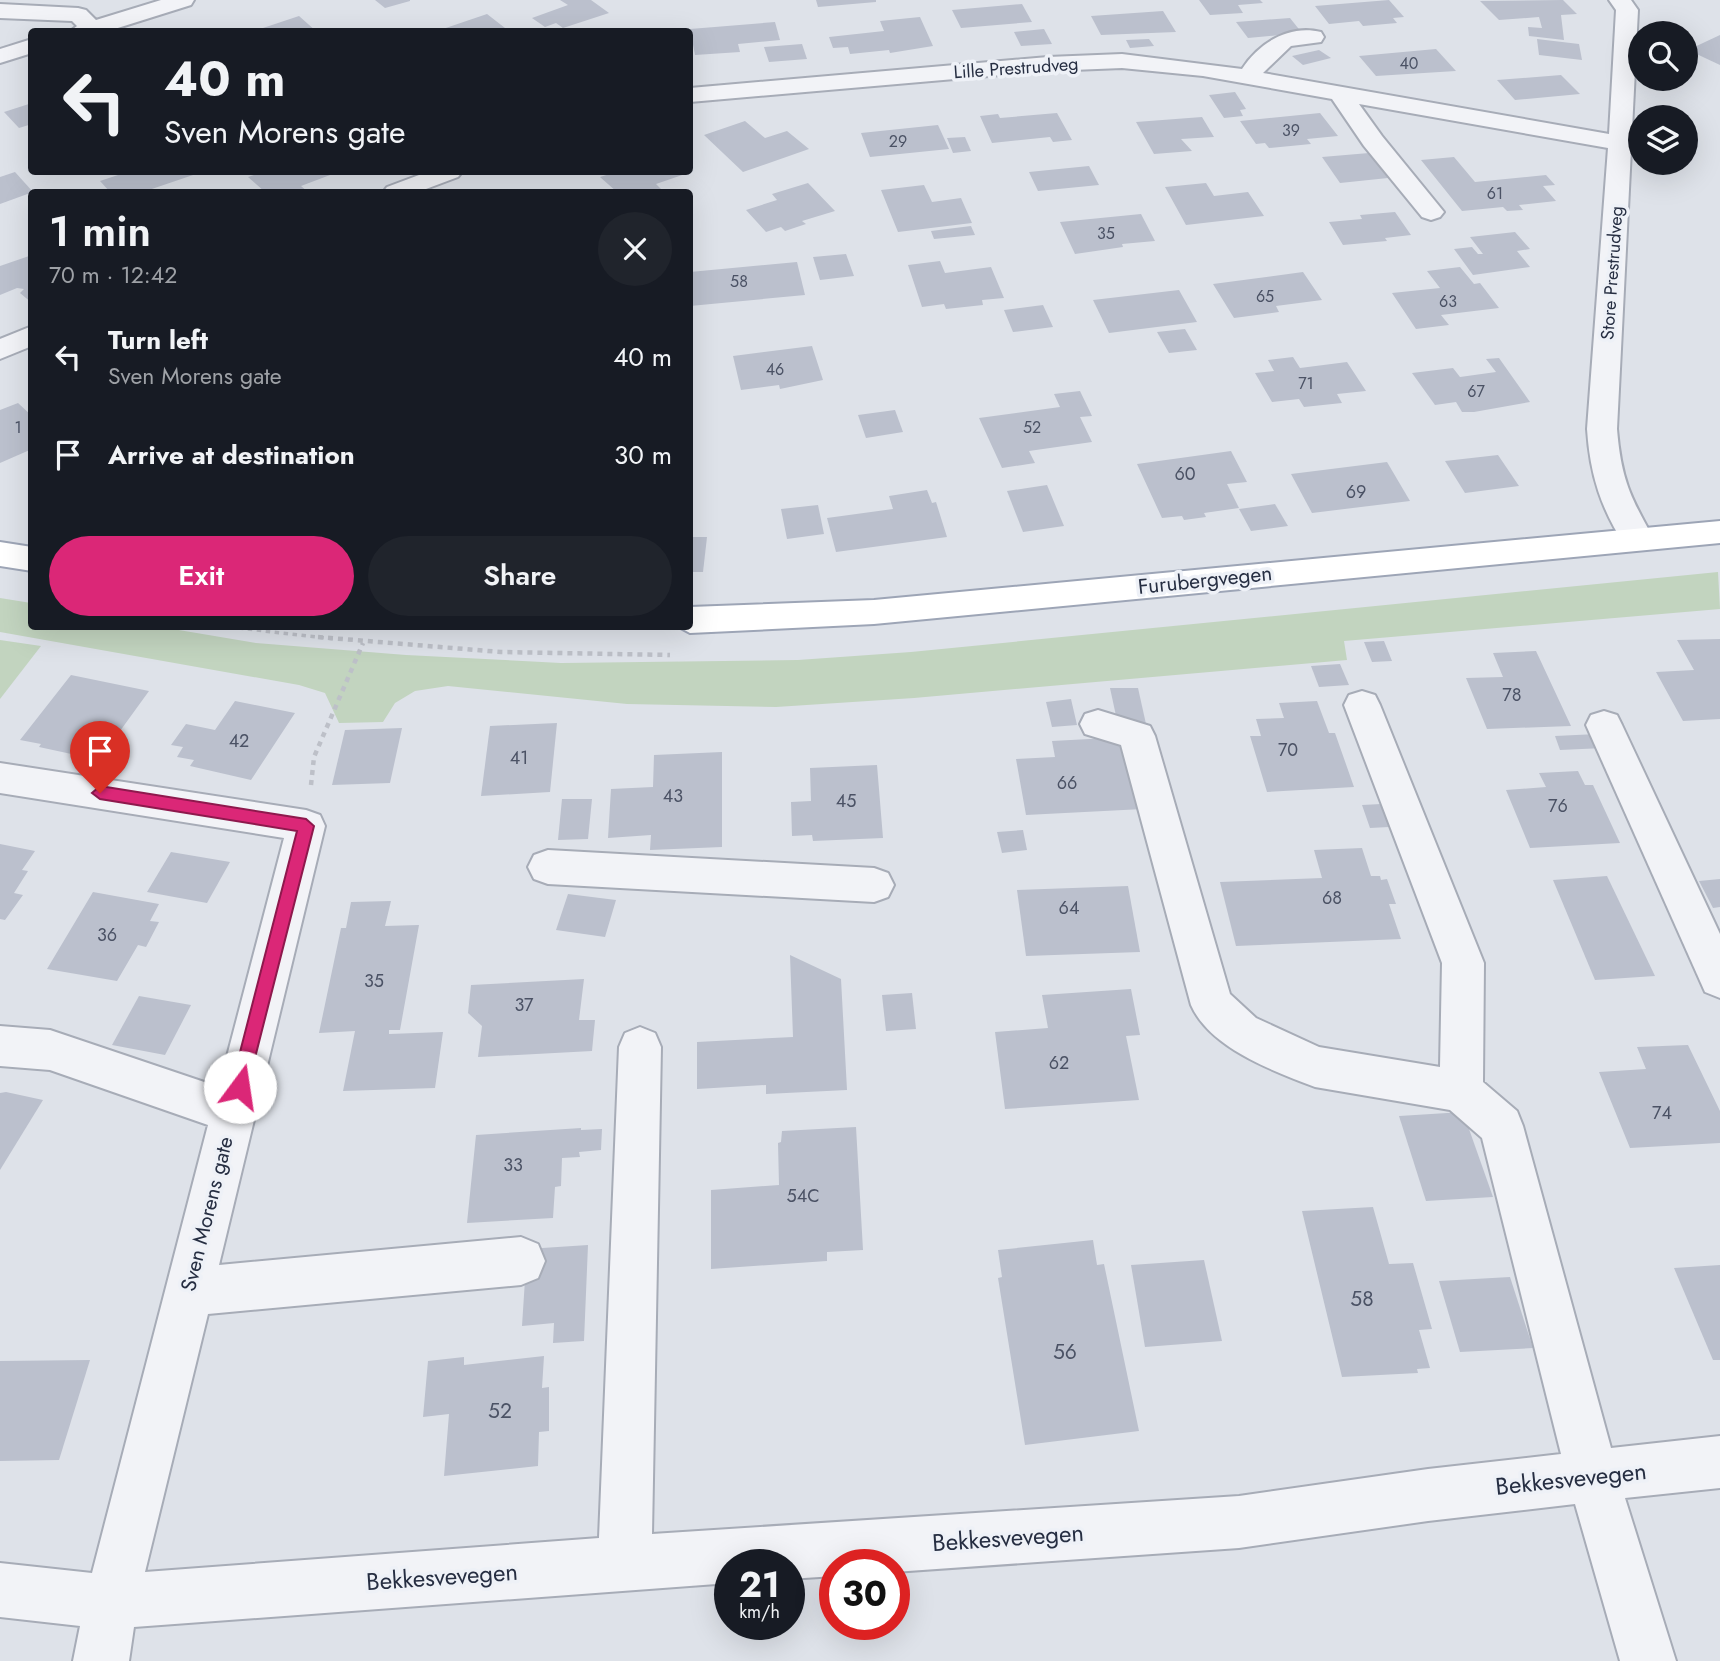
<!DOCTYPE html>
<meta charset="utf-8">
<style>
:root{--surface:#171b24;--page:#20242c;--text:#f1f3f6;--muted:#9ea1a6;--accent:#db2777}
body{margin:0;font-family:Jost,sans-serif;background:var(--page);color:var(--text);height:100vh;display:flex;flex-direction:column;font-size:26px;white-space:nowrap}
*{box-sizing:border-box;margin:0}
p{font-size:23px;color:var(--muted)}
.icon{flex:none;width:38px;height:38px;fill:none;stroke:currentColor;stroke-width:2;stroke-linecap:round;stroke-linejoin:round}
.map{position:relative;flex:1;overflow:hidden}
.details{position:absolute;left:28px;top:189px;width:665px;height:441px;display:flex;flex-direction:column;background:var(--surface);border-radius:7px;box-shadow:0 7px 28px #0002}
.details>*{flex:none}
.top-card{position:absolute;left:28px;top:28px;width:665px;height:147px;border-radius:7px;box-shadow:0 7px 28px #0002;background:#171b24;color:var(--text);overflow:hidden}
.tools{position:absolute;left:1628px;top:21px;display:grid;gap:14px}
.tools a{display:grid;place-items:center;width:70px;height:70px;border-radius:50%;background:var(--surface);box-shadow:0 7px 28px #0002;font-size:35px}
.speed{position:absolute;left:714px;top:1549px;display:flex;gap:14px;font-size:35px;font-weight:700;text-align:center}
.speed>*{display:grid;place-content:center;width:91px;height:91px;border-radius:50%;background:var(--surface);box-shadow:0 7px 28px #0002;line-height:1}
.speed small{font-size:18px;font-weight:400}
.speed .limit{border:10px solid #d22;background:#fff;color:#111}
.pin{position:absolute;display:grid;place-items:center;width:60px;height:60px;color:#fff;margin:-72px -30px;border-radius:50% 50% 50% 0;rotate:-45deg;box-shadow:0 0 7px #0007}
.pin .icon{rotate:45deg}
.me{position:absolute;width:77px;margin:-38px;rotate:14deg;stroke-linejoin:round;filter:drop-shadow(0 0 5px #0008)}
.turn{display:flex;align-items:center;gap:24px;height:147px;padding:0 21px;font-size:32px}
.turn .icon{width:91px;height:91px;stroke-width:2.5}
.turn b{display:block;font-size:49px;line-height:60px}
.round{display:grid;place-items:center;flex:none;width:74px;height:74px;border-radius:37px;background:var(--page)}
.headline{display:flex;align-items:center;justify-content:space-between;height:119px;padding:0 21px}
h1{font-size:42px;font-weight:600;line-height:52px}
.cta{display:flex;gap:14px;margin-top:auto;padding:14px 21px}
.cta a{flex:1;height:80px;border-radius:42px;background:var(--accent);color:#fff;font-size:28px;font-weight:600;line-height:80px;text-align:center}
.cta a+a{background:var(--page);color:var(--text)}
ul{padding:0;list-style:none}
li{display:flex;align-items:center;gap:21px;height:98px;padding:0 21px}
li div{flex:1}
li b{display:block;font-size:26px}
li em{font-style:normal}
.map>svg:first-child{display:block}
</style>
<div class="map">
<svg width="1720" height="1661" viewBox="0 0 1720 1661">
<rect width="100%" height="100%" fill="#dee2e9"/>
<g fill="#c2d4bf">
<path d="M1718,572L1720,609L1344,641L1347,660L914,698L776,707L627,704L448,686L415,691L395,703L383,722L339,723L325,693L299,685L0,632V598L31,603L32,626L161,627L256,643L406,655L561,663L798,660L911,652Z"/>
<path d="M0,640L41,646L0,699Z"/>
</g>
<g fill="#bbc0cd">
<path d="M375,0H410V1L385,8Z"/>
<path d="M560,0H591L609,13L563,28L556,23L545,27L532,18L568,5Z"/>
<path d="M816,0H876V2L818,7Z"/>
<path d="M1199,0H1260L1263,3L1238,5L1243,13L1210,15Z"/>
<path d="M1389,0L1404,17L1393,18L1397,23L1363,26L1359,21L1329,24L1315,6Z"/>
<path d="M1563,0L1577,14L1561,15L1564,40L1529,36L1528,27L1542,28L1539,17L1499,20L1480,1Z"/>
<path d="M1022,4L1032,22L961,28L952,10Z"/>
<path d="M1163,11L1176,32L1101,35L1091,16Z"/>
<path d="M487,14L505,28L493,32H434Z"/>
<path d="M299,16L317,32H254V31Z"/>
<path d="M920,17L933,46L890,53L889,50L850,54L848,47L833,48L829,37L884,31L880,21Z"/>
<path d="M1290,18L1302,33L1248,38L1236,22Z"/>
<path d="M775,22L780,40L738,44L740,52L695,55L690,29Z"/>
<path d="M1044,29L1052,44L1021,46L1014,32Z"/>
<path d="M1720,35V65L1688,50Z"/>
<path d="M1149,39L1154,46L1130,48L1126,40Z"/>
<path d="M1537,39L1579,44L1582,60L1539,55Z"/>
<path d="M802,44L807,59L769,62L764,47Z"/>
<path d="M1436,49L1456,71L1376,76L1359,56Z"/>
<path d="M1319,50L1331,58L1303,65L1292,56Z"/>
<path d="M1561,75L1580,94L1515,100L1497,80Z"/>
<path d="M1235,92L1246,109L1240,110L1243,116L1224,118L1209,95Z"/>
<path d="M32,103V124L19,128L4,112Z"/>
<path d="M1057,113L1072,140L1053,142L1050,137L992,143L980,116L998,114L1000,118Z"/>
<path d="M1320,113L1338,136L1307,139L1311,144L1269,148L1265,143L1256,144L1240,121Z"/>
<path d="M1202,117L1214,137L1181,139L1192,151L1154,154L1136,122Z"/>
<path d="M745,121L765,138L787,131L809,149L743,172L704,135Z"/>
<path d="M938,125L949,149L870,157L861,133Z"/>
<path d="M965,137L971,151L953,153L947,138Z"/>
<path d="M1369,153L1388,178L1340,183L1322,157Z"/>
<path d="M1454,157L1475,182L1546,175L1555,185L1543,186L1556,201L1519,205L1523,210L1507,211L1503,207L1462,211L1421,160Z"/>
<path d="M1089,166L1099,185L1038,191L1029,172Z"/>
<path d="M15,172L33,192L0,204V177Z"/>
<path d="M127,172H194L196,174L143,192H110L100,181Z"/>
<path d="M263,172H338L301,186L308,192H265L248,177Z"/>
<path d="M616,172H686L688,173L656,184L661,189L650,192H617L600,177Z"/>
<path d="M808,183L835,211L802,221L806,224L785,231L781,227L766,232L746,210L777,200L772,194Z"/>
<path d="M1206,183L1214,196L1248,192L1264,216L1186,225L1165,187Z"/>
<path d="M924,185L932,202L961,198L972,223L898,232L881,190Z"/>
<path d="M1395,212L1411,235L1385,238L1387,241L1343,245L1329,222L1362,219L1360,215Z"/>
<path d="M1141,214L1155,241L1122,244L1123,247L1075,254L1060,222Z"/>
<path d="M971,226L975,235L934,239L931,231Z"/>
<path d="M1515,232L1530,249L1517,251L1530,267L1473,275L1454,249L1472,247L1478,254H1483L1470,237Z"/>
<path d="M846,254L854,276L820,280L813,257Z"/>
<path d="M32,255V303L20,293L24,289L17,288L0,295V266Z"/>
<path d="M940,261L945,273L991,267L1004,298L982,300L983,305L946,309L944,304L922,307L908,265Z"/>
<path d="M797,262L805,295L690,306V272Z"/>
<path d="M1460,267L1474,284L1480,283L1499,308L1441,315L1449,325L1416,329L1392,293L1440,288L1427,271Z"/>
<path d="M1303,272L1322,300L1276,306L1279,312L1234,318L1213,284Z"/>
<path d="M1179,290L1197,322L1109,333L1093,300Z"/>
<path d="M1043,305L1053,327L1013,332L1004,310Z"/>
<path d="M1185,329L1197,350L1169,353L1157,332Z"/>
<path d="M812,346L823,380L780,389L779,385L741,390L733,356Z"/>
<path d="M1293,357L1300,368L1347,362L1366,391L1337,394L1342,403L1304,407L1299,399L1272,402L1255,373L1274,371L1268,360Z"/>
<path d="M1499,358L1530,402L1474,412H1462L1456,402L1435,405L1412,373L1453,368L1460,377L1496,372L1486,359Z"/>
<path d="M1080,391L1092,416L1080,417L1092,442L1029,451L1035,463L1002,468L979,418L1060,407L1054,394Z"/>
<path d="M18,403L32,416V449L0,463V410Z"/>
<path d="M895,410L903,432L866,438L858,415Z"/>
<path d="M1231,451L1247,482L1227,484L1239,508L1204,513L1206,517L1184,520L1182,516L1162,518L1137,464Z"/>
<path d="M1498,455L1519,486L1465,493L1445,461Z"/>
<path d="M1387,462L1410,501L1312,513L1291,474Z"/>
<path d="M1047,485L1064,526L1023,532L1007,491Z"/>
<path d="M927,490L932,503L936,502L947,537L836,552L827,518L893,509L889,496Z"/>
<path d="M1275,504L1288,526L1251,531L1239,509Z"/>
<path d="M818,505L824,534L787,539L781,509Z"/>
<path d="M690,537H707L703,572H690Z"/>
<path d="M1720,639V719L1683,721L1656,672L1694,670L1677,640Z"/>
<path d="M1384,641L1392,661L1372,662L1364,642Z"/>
<path d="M1536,651L1571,726L1487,729L1466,678L1503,677L1493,653Z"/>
<path d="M1340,664L1349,685L1319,687L1311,666Z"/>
<path d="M71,675L149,691L99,760L39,747L41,744L20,740Z"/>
<path d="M1110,688H1138L1146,724L1118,725Z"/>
<path d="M1071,699L1077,725L1052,727L1046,702Z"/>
<path d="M235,701L295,713L251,780L190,766L194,760L177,757L183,747L171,745L186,724L215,730Z"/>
<path d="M1317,701L1329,733H1335L1354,787L1267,792L1250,736H1261L1256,719L1284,718L1279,703Z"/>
<path d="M557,723L550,792L481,796L490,726Z"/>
<path d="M402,728L390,783L332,785L345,730Z"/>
<path d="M1597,734L1604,748L1560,750L1555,736Z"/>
<path d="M1127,737L1143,809L1026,815L1016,759L1055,757L1052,741Z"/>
<path d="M722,752V847L650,850L651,835L608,838L611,789L653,787L654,755Z"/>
<path d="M877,765L883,838L813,841L812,835L792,836L791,802L811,801L810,768Z"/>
<path d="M1578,771L1585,785H1593L1620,843L1530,848L1506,790L1546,787L1539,773Z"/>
<path d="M562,799H592L588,839L558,840Z"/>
<path d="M1381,804L1389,827L1370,828L1362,805Z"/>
<path d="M1023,830L1027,850L1002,853L997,832Z"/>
<path d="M0,844L35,851L22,870L28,871L14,893L23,895L5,920L0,919Z"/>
<path d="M1362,848L1371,876H1380L1381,880L1387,879L1396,904H1389L1401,939L1236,946L1220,882L1322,878L1314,850Z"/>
<path d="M171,852L230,862L207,903L147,892Z"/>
<path d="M1607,876L1655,976L1595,980L1553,880Z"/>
<path d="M1720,879V907L1713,908L1699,881Z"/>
<path d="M1128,886L1140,952L1026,956L1017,890Z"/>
<path d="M93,892L159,904L150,921L159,922L146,947L138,945L117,981L47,969Z"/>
<path d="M568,894L616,900L605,937L556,930Z"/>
<path d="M391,901L385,926L419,925L400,1030H389V1034L443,1032L435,1088L343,1091L355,1031L319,1033L341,928H346L351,902Z"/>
<path d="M790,955L841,979L847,1090L766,1094V1085L697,1089V1042L793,1037Z"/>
<path d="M584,979L579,1020H595L592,1051L478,1057L482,1026L468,1013L471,985Z"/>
<path d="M1131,989L1140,1035L1126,1036L1139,1100L1005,1109L995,1032L1048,1028L1042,995Z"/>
<path d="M912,993L916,1029L886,1031L882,995Z"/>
<path d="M139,996L191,1005L165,1055L112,1045Z"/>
<path d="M1688,1045L1720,1111V1143L1630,1148L1599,1072L1646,1069L1637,1047Z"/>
<path d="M6,1092L43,1100L0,1170V1093Z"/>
<path d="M1463,1112L1493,1197L1426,1201L1399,1116Z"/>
<path d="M856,1127L863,1250L827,1252V1261L711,1269V1190L779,1185L778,1143L781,1142L782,1131Z"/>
<path d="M581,1128V1130L602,1129L601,1150L579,1152L580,1157L562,1158L561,1186L555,1187L553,1218L467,1223L476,1135Z"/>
<path d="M1373,1207L1389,1264L1413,1263L1432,1329L1419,1330L1430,1368L1417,1369L1418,1373L1342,1377L1302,1211Z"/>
<path d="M1093,1240L1097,1265L1104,1264L1139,1431L1025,1445L998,1278L1002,1277L998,1250Z"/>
<path d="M588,1245L584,1341L553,1343L554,1323L522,1326L527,1249Z"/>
<path d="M1204,1260L1222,1341L1145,1347L1131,1265Z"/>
<path d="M1720,1265V1360H1713L1674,1268Z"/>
<path d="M1510,1277L1533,1348L1460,1352L1439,1281Z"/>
<path d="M544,1356L542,1388L549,1387V1431L539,1432L538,1466L444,1476L449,1414L423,1417L428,1361L464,1357V1365Z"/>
<path d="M90,1360L59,1460L0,1461V1361Z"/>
</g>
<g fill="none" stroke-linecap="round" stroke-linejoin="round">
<g stroke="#a7acb7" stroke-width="4">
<g id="minor">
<path d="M161,0H194L191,5L105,32H69L77,26L72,21L0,18V4L78,8L86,10L96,20Z"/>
<path d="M1609,0H1631L1638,10L1617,429C1621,478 1630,497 1654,539L1650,547L1638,550L1626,547C1601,509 1590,475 1587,429L1608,148L1359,104L1382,136L1444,212L1440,217L1431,220L1422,217L1364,146L1332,99L1203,76L1122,68L1048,71L690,102V88L1048,57L1122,54L1242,69C1259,43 1289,24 1321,32L1324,37L1321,42L1291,46L1263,73L1609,134L1616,10Z"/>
<path d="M32,39V53L0,63V49Z"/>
<path d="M427,172H462L458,177L418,192H383L387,187Z"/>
<path d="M32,326V346L0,359V339Z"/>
<path d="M1362,691L1375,695L1380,705L1484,963L1483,1082L1517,1111L1523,1126L1611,1448L1720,1436V1488L1625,1498L1676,1661H1620L1575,1504L1428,1521L1239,1548L894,1572V1564H835V1576L789,1579V1564H730V1583L134,1627L129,1661H73L80,1626L0,1617V1563L92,1573L208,1125L50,1070L0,1066V1026L50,1030L219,1087L284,838L0,793V763L306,810L320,815L325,826L219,1265L521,1237L538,1244L545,1261L538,1278L521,1285L208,1314L145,1572L599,1538L619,1047L625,1033L640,1027L655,1033L661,1047L652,1534L1239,1496L1428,1469L1561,1454L1482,1138L1450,1110L1315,1087C1273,1071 1210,1048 1191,1005L1121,745L1085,734L1080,724L1085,714L1098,710L1150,726L1155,736L1230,994L1256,1018L1319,1047L1440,1067L1442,963L1344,705L1349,695Z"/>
<path d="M1604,711L1617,715L1622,725L1720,934V998L1705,992L1586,725L1591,715Z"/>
<path d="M548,850L874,868L888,873L894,885L888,897L874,902L548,884L534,879L528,867L534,855Z"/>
</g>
</g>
<g stroke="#9da5b6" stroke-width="4">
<g id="major">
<path d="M1720,521V543L874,624L690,633L677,626H690V607L874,600Z"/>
<path d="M0,542L32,547V571L0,566Z"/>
</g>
</g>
<path stroke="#bdc0c8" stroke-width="3.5" stroke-dasharray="4.5 4.5" stroke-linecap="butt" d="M221,626L334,639"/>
<g stroke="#bdc0c8" stroke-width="4.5" stroke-dasharray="5 5" stroke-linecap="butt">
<path d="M318,637L501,652L670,655"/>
<path d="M311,785L314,757L363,643"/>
</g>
<use href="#minor" fill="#f2f3f7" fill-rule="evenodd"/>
<use href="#major" fill="#fff" fill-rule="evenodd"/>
</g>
<path fill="#db2777" stroke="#8e194d" stroke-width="2" d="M100,786L306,819L314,826L246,1093L240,1095L233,1093L231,1087L297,831L100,799L92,793Z"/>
<g text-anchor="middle" stroke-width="7" stroke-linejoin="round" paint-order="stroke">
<g font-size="16" fill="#4b5265">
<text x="1409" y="69">40</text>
<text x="1291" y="136">39</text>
<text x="898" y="147">29</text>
<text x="1495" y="199">61</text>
<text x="1106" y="239">35</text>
<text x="739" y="287">58</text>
<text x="1265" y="302">65</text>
<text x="1448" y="307">63</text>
<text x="775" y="375">46</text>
<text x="1306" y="389">71</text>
<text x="1476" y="397">67</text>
<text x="18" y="433">1</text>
<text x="1032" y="433">52</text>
</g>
<g font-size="18" fill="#262e42" stroke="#eef1f7">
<text transform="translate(1016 68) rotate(-4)" y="6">Lille Prestrudveg</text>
<text transform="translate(1612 273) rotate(-86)" y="6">Store Prestrudveg</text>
</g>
<g font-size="18" fill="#4b5265">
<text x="1185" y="480">60</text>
<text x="1356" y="498">69</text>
<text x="1512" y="701">78</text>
<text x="239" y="747">42</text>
<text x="1288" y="756">70</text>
<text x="519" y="764">41</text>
<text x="1067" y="789">66</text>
<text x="673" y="802">43</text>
<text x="846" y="807">45</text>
<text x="1558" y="812">76</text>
<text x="1332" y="904">68</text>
<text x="1069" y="914">64</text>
<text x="107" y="941">36</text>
<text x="374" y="987">35</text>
<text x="524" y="1011">37</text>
<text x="1059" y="1069">62</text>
<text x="1662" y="1119">74</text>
<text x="513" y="1171">33</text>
<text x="803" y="1202">54C</text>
</g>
<g font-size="21" fill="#262e42" stroke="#eef1f7">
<text transform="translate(1205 580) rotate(-6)" y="7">Furubergvegen</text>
<text transform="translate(207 1214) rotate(-76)" y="7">Sven Morens gate</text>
</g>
<g font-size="21" fill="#4b5265">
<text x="1362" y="1306">58</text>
<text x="1065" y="1359">56</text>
<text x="500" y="1418">52</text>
</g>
<g font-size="24" fill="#262e42" stroke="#eef1f7">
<text transform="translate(1571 1479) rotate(-6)" y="8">Bekkesvevegen</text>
<text transform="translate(1008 1538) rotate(-4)" y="8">Bekkesvevegen</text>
<text transform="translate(442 1577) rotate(-4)" y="8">Bekkesvevegen</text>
</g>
</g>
</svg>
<div class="tools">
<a><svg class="icon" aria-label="search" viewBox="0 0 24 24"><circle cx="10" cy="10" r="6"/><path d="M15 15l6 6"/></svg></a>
<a><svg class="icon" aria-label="layers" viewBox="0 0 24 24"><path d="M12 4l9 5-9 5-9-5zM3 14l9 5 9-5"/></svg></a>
</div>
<div class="speed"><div>21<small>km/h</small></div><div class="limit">30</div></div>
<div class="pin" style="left:100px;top:793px;background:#d93025"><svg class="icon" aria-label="arrive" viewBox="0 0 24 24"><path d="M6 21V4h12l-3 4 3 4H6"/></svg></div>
<svg class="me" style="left:240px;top:1087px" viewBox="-20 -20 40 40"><circle r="19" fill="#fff"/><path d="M0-13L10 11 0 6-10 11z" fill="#db2777"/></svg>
<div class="top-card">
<div class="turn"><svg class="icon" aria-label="left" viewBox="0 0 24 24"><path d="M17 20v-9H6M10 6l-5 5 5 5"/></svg><div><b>40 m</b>Sven Morens gate</div></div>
</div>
<section class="details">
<div class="headline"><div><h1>1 min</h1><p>70 m · 12:42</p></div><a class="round"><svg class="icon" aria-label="close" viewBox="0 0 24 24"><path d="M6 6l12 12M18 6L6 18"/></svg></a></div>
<ul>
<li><svg class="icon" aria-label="left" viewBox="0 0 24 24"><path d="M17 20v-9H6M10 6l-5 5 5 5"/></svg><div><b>Turn left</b><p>Sven Morens gate</p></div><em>40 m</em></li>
<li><svg class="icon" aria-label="arrive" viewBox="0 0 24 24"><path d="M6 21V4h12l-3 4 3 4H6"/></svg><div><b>Arrive at destination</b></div><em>30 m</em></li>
</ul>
<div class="cta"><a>Exit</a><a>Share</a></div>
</section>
</div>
